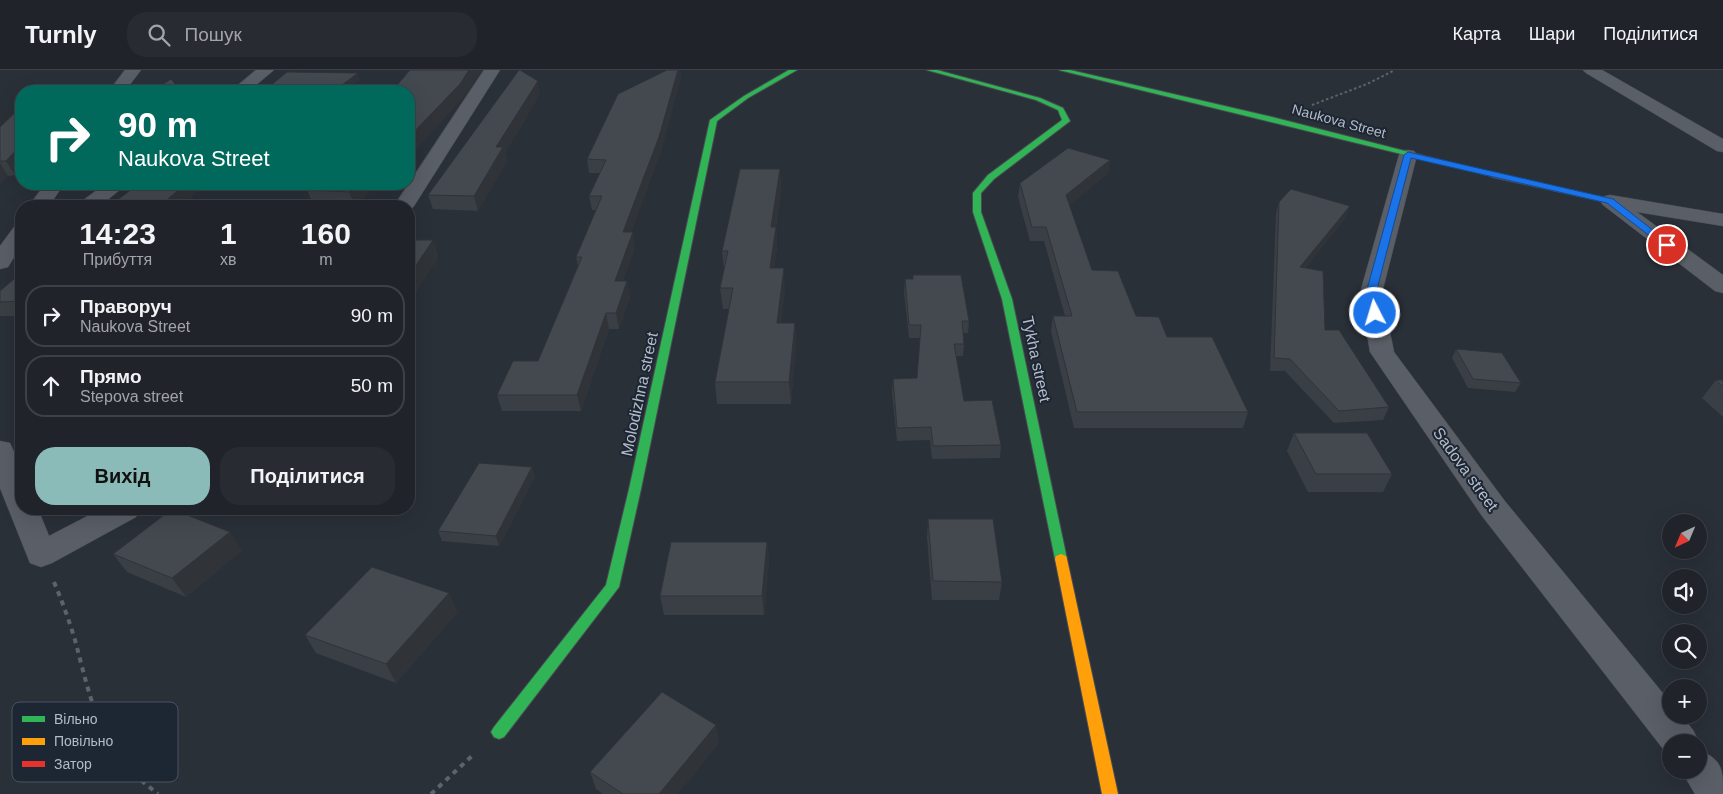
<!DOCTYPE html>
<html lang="uk">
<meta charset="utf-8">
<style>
:root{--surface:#20242a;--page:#282c32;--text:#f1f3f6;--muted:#a2a4a8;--line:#3d4147;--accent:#8bbbb9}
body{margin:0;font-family:Helvetica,sans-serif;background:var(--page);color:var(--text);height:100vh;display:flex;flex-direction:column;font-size:19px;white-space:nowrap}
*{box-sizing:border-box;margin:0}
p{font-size:16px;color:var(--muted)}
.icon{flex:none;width:28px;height:28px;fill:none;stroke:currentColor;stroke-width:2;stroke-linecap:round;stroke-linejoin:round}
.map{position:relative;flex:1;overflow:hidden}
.panel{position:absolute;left:15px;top:130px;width:400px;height:315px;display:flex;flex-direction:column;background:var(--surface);border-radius:20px;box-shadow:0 5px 20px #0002,0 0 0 1px var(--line)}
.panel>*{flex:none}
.top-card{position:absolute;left:15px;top:15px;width:400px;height:105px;border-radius:20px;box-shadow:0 5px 20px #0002,0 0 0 1px var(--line);background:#00695c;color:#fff;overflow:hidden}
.needle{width:32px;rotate:224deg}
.tools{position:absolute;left:1662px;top:444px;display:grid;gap:10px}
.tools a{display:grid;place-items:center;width:45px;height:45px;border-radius:50%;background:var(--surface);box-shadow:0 5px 20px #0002,0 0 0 1px var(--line);font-size:25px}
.pin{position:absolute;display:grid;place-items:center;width:42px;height:42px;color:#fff;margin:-21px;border:2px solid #fff;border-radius:50%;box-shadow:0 1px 5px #0007}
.me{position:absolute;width:55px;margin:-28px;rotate:355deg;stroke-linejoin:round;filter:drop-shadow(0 0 4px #0008)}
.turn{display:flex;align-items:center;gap:18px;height:105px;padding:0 20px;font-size:22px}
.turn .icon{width:65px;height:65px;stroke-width:2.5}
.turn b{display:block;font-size:35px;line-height:42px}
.eta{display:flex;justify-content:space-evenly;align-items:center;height:85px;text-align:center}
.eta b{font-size:30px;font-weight:800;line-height:35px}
.cta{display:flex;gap:10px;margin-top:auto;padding:10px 20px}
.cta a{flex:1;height:58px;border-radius:20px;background:var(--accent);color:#111;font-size:20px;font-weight:800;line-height:58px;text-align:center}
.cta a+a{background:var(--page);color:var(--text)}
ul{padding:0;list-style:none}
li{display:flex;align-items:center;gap:15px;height:62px;margin:0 10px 8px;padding:0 10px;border:2px solid var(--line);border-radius:20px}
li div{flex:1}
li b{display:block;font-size:19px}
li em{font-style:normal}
header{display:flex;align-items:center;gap:30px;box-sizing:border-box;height:70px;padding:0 25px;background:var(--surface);border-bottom:1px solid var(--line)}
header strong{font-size:24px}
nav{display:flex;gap:28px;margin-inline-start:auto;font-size:18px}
.search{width:350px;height:45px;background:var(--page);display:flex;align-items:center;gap:12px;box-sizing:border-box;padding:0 18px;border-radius:20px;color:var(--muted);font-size:19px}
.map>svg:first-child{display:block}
</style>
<header>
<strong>Turnly</strong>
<div class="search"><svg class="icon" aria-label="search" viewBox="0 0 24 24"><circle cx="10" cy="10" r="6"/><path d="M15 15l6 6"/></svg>Пошук</div>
<nav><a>Карта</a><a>Шари</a><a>Поділитися</a></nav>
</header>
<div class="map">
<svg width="1723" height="724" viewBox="0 0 1723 724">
<rect width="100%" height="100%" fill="#2a3038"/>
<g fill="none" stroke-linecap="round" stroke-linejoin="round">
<g stroke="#484c53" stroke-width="1">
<g id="street">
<path d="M125,0H141L125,21H109Z"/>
<path d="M256,0H274L249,21H231Z"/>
<path d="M484,0H500L414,136L409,141V136H394Z"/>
<path d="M1583,0H1602L1723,69V82L1717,81L1586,3Z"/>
<path d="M1408,80L1414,81L1417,85L1382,223L1394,282L1504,430L1671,633V645H1681L1693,660L1699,672H1671V686L1667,684L1482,446L1370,282L1360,223L1399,85L1402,81Z"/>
<path d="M45,114H64L49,136H29Z"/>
<path d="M105,114H127L100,136H78L81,132Z"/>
<path d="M1610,125L1723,144V156L1637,142L1723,205V223L1715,221L1603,135L1600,131L1603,127Z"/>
<path d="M21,155V176L8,197L0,199V176L14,157Z"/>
<path d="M0,371L10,373L21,398V439H38L49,466L101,439H140L136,447L52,493L41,497L30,493L0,418Z"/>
<path d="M1699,680C1723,690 1723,700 1723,724H1695L1681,700H1699Z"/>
</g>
</g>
<g stroke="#484c53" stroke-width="2">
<g id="fast">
<path d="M789,0H797L748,28L717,51L641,419L619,517L504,667L499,669L494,667L491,662L494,657L606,515L629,419L710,50L744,26Z"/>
<path d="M927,0H937L1040,28L1063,38L1070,51L994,109L981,123V142L1012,229L1067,489L1066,492L1061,494L1056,492L1055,489L1002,229L973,142V123L988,105L1062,50L1058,40L1036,30Z"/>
<path d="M1059,0H1070L1276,48L1499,105L1495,107Z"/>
</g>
</g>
<g stroke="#484c53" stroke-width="2">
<path id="slow" d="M1061,484L1066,486L1067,489L1118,724H1102L1055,489L1056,486Z"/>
</g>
<g stroke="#484c53" stroke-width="2">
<path id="jam" d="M1492,103L1610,129L1614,131L1610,133L1492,107Z"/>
</g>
<path stroke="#5d636a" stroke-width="2" stroke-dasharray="2.5 2.5" stroke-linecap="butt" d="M1312,35L1367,14L1395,0"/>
<g stroke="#5d636a" stroke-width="4" stroke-dasharray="5 5" stroke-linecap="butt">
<path d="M54,512C62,531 69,550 75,570C85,607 93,648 115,681C126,699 142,711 158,724"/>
<path d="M431,724L473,685"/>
</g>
<use href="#street" fill="#5a5e66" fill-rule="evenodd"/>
<use href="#fast" fill="#30b455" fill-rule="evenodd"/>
<use href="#slow" fill="#ff9f0a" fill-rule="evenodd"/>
<use href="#jam" fill="#e5322d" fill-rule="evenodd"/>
</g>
<g fill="#3a3f45">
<path d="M667,0H680L681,6L661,81L631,162L635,177L623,211H627L630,227L619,259H609L581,341H502L497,325L538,291L578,196L576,187L596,140H592L589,126L600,103H589L587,89Z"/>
<path d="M540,24L505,83L507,91L478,141L433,139L428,125Z"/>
<path d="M0,57L15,105L8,106L0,115Z"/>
<path d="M1110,90L1108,103L1069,135L1092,200L1136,246L1167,267L1248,342L1243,358H1074L1051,261L1053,246H1065L1044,171H1030L1018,127L1020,113Z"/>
<path d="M780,99L781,118L776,157L777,177L774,198L785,218L781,253H795L796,274L791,334H717L715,312L729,239H723L720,218L724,199L722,181Z"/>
<path d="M314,114H377L356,136H314L307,120Z"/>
<path d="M1279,132L1346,147L1305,198L1325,260L1389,337L1383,350L1334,353L1285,301H1270L1276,143Z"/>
<path d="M21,203V246H0V221Z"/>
<path d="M913,205L969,251L968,263H963L964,274L963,286H956L964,331L1001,375L1000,388L932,389L930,370L897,371L892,322L893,309L917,308L920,268H909L904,222L905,209H913Z"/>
<path d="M1456,279L1521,313L1515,322L1468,318L1452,288Z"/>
<path d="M1716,310H1723V347L1702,328Z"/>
<path d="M1294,363L1392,404L1383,422H1308L1287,381Z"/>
<path d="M532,397L535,407L499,476L442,471L438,461Z"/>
<path d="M928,449L1002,512L999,530H932L927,467Z"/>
<path d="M767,472L769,491L764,545H664L660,526Z"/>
<path d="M242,480L186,527L127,502L113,484Z"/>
<path d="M449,523L457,542L396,613L316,583L305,565Z"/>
<path d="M716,655L719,673L677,724H603L596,719L590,702Z"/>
</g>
<g fill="#303338">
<path d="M469,0H482L463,28L409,87V67Z"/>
<path d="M678,0H680L681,6L661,81L626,177L623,162Z"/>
<path d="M358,3L360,10L346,21H334Z"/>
<path d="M538,11L540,24L505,83L507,91L478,141L474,126L496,77Z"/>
<path d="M21,75V99L15,105L6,91Z"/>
<path d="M1110,90L1108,103L1064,139L1066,125Z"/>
<path d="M0,93L8,106L0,115Z"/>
<path d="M780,99L781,118L775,161L776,157L777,177L771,218L770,198L771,157Z"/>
<path d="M184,114H207L191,127L192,128L182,136H159Z"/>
<path d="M357,114H377L356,136H355L349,122Z"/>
<path d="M1350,136L1346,147L1296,209L1300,197Z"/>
<path d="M633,162L635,177L618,227L615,211Z"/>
<path d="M433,170L439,187L410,231L409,228V206Z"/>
<path d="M784,198L785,218L779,274L777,253Z"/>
<path d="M627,211L630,227L619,259L616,243Z"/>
<path d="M606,243L609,259L581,341L577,325Z"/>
<path d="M795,253L796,274L791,334L789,312Z"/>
<path d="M532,397L535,407L499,476L496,466Z"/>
<path d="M230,462L242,480L186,527L172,508Z"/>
<path d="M767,472L769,491L764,545L762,526Z"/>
<path d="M449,523L457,542L396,613L386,594Z"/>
<path d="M716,655L719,673L677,724H659Z"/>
</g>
<g fill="#444950" stroke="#303338">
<path d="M410,0H469L460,14L409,67V21H392Z"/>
<path d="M519,0H520L538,11L496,77H503L474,126L428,125Z"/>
<path d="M667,0H678L659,67L623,162H633L615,211H627L616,243H606L577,325H497L513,291H538L582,187H576L602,126H589L606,90L587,89L618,24Z"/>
<path d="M287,2L358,3L334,21H264Z"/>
<path d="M171,9L181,21H153Z"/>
<path d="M76,20L74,21H59Z"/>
<path d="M21,37V75L6,91H0V57Z"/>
<path d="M1068,78L1110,90L1066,125L1092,200L1118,201L1136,246L1159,247L1167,267H1212L1248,342H1077L1053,246H1072L1046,157H1032L1020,113Z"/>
<path d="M740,99H780L771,157H776L770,198H784L777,253H795L789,312H715L733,218H720L728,181H722Z"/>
<path d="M139,114H184L182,115H185L159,136H109Z"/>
<path d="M314,114H357L349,122L307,120Z"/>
<path d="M1291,119L1350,136L1300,197L1323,201L1325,260H1339L1389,337L1339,341L1290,289L1274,288L1279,132Z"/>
<path d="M409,170H433L409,206Z"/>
<path d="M21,203V231L0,232V221Z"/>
<path d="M913,205H961L969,251H962L964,274H954L964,331L992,330L1001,375L933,376L931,357L897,358L893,309L917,308L921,255H909L905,209H913Z"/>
<path d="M1456,279L1502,283L1521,313L1473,309Z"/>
<path d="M1716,310H1723V317Z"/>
<path d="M1294,363H1367L1392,404H1316Z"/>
<path d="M479,393L532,397L496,466L438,461Z"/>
<path d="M172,439L230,462L172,508L113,484Z"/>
<path d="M928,449H993L1002,512L933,511Z"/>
<path d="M671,472H767L762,526H660Z"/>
<path d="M372,497L449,523L386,594L305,565Z"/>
<path d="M662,622L716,655L659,724H623L590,702Z"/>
</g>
<path fill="#1a73e8" stroke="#114b97" d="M1408,82L1613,129L1672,175L1667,178L1664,177L1607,133L1411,88L1376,223L1379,243L1378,245H1371L1366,223L1404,85Z"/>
<g text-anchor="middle" stroke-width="4" stroke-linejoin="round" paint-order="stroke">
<g font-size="14" fill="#b4bcc9" stroke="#1d2633">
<text transform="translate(1339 51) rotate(15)" y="5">Naukova Street</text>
</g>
<g font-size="16" fill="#b4bcc9" stroke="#1d2633">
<text transform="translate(1037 289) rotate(78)" y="6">Tykha street</text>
<text transform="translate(639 324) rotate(-78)" y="6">Molodizhna street</text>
<text transform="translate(1466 399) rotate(54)" y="6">Sadova street</text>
</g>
</g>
<rect x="12" y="632" width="166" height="80" rx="8" fill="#1d2633" stroke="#4a5360" stroke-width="1"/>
<rect x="22" y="646" width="23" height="6" fill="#30b455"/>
<rect x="22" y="668" width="23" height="7" fill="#ff9f0a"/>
<rect x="22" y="691" width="23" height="6" fill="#e5322d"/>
<g font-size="14" fill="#b4bcc9">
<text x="54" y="654">Вільно</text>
<text x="54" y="676">Повільно</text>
<text x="54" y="699">Затор</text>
</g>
</svg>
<div class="tools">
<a><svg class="needle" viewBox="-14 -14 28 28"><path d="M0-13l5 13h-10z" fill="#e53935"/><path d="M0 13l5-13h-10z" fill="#a2a4a8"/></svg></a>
<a><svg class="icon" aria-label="sound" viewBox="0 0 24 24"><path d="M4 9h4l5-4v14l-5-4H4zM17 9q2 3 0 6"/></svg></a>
<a><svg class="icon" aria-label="search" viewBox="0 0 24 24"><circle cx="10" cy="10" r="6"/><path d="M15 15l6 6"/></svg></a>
<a>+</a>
<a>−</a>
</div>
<div class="pin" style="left:1667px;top:175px;background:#d93025"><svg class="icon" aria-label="arrive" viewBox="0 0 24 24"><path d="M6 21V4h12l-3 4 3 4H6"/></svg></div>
<svg class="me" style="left:1375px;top:243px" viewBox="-20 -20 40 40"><circle r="17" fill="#1a73e8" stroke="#fff" stroke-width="3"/><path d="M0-11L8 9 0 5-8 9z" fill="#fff"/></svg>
<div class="top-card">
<div class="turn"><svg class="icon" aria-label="right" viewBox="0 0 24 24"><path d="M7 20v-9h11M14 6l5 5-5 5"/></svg><div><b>90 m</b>Naukova Street</div></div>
</div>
<section class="panel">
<div class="eta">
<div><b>14:23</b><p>Прибуття</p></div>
<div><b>1</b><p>хв</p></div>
<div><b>160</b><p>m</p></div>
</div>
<ul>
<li><svg class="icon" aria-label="right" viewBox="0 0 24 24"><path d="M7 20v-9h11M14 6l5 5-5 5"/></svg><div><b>Праворуч</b><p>Naukova Street</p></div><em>90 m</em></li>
<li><svg class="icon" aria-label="ahead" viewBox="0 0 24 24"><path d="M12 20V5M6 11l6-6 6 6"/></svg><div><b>Прямо</b><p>Stepova street</p></div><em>50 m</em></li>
</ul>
<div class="cta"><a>Вихід</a><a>Поділитися</a></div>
</section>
</div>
